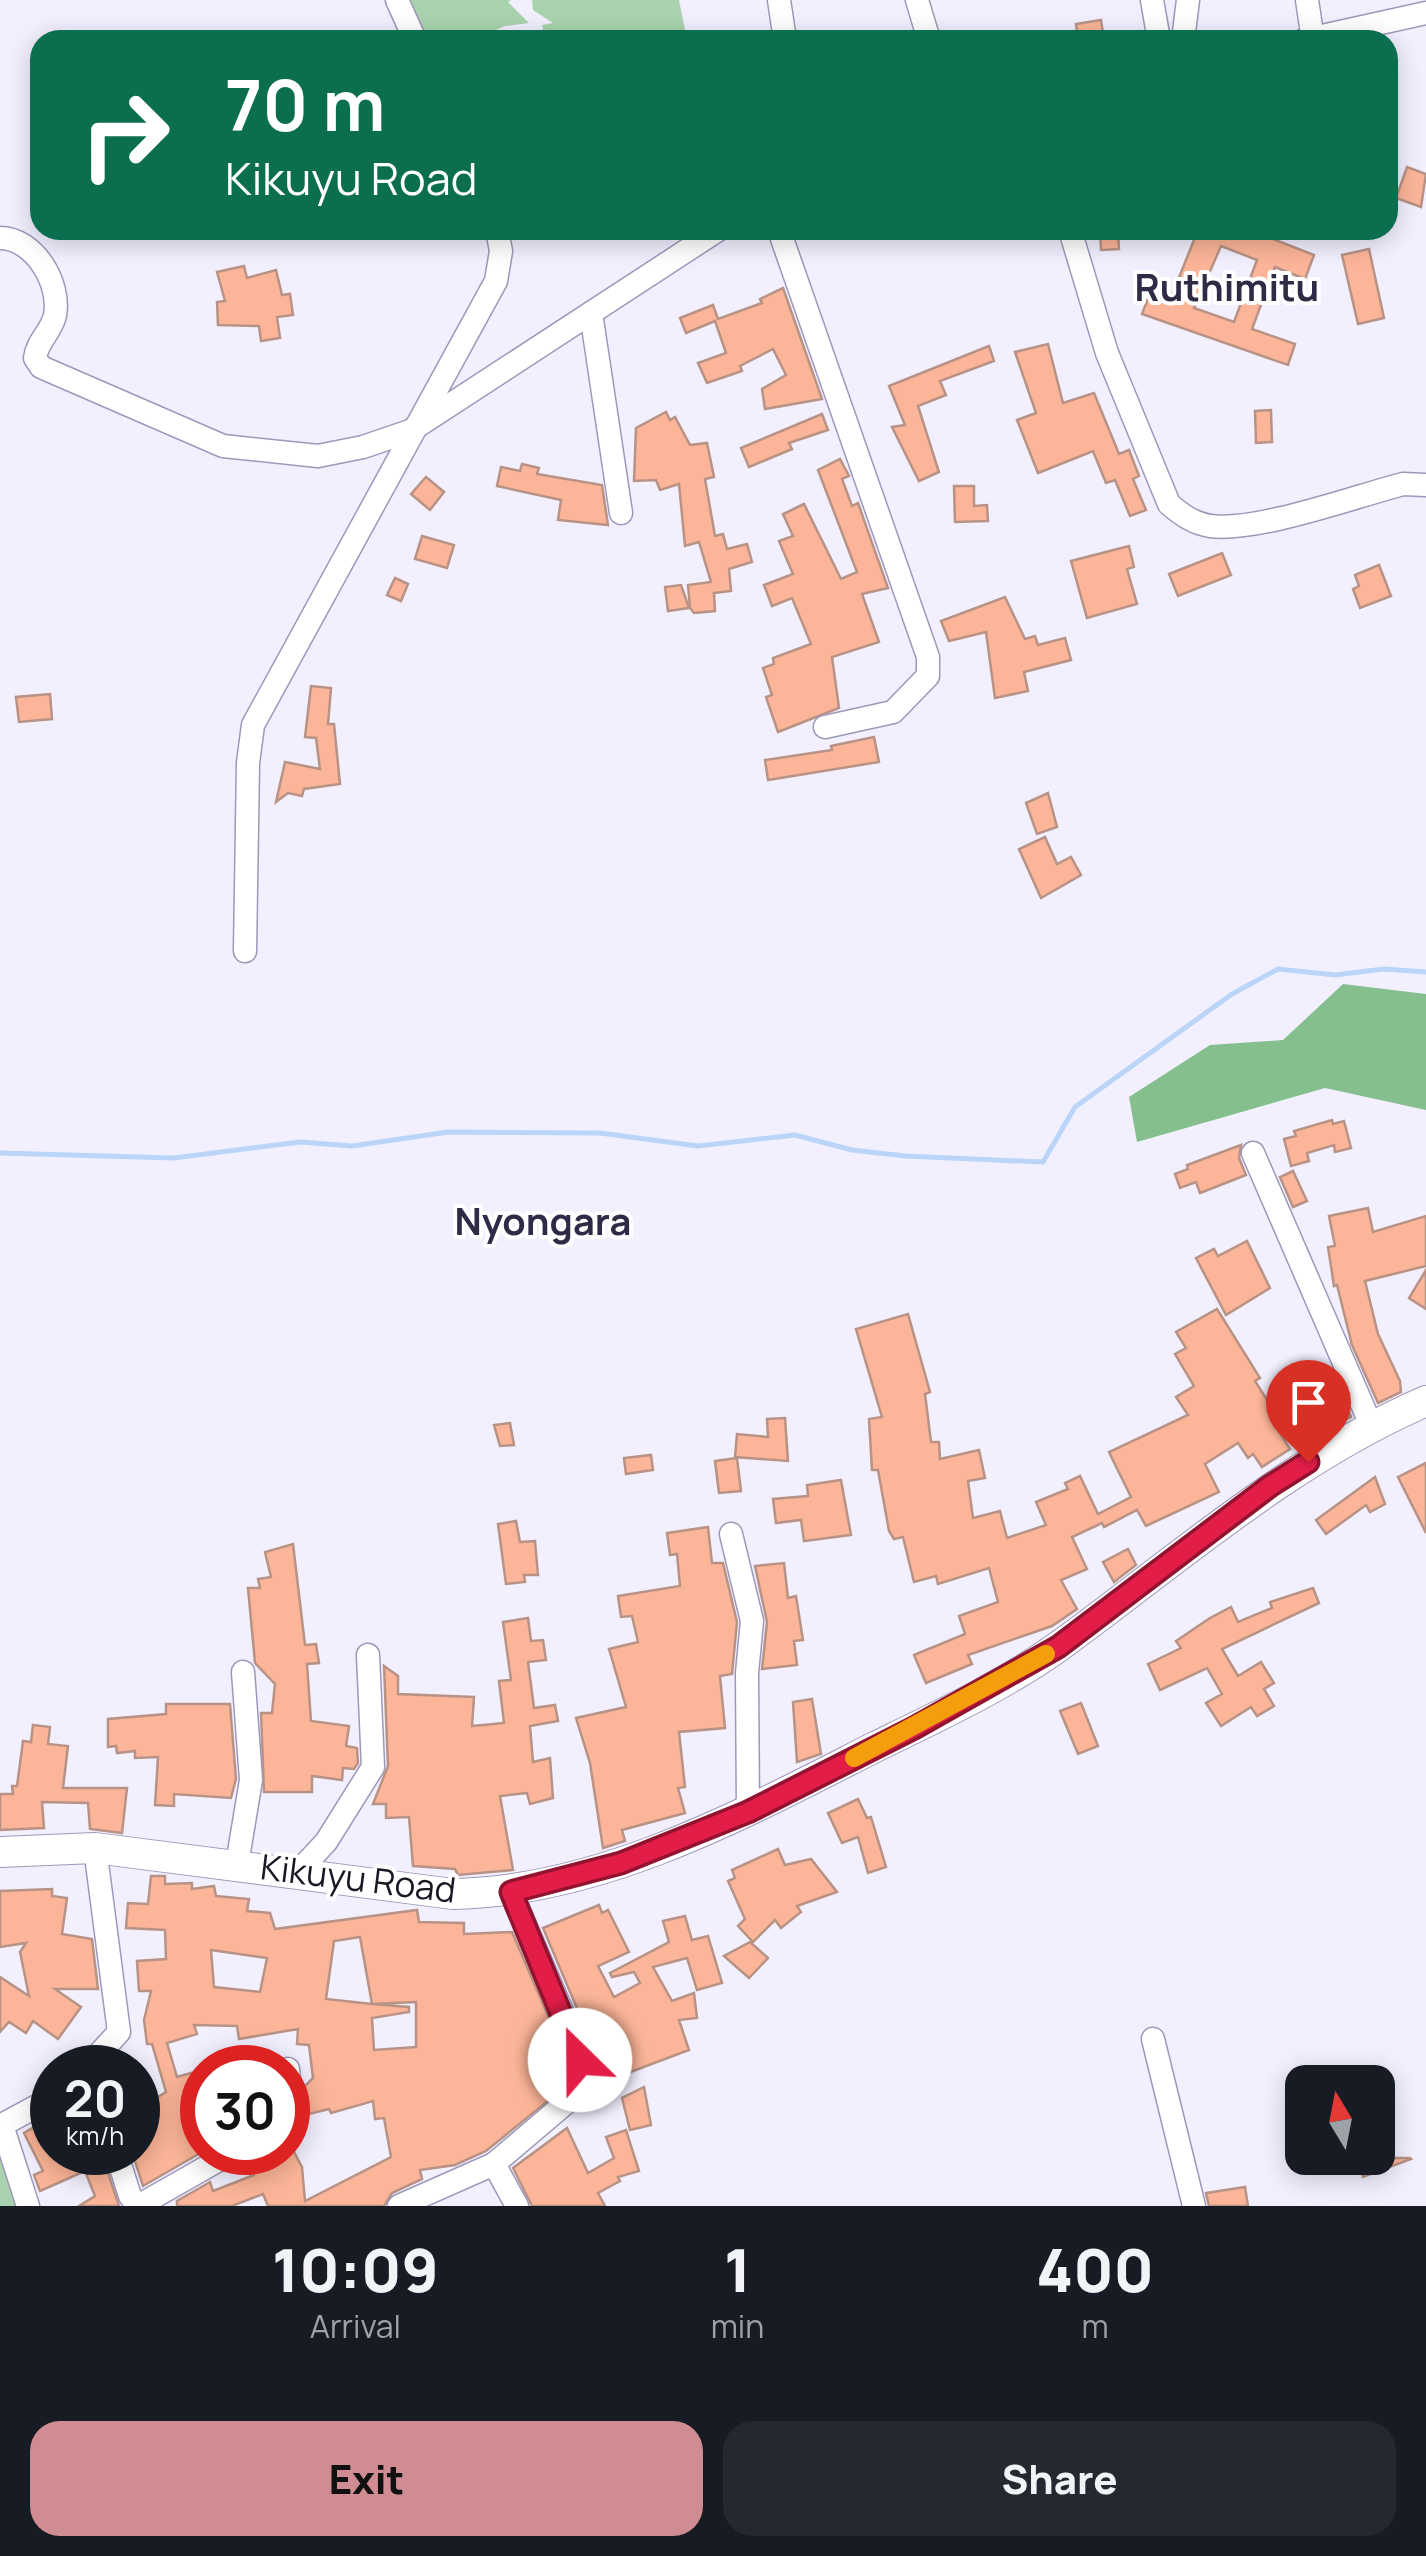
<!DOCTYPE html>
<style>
:root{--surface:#171b24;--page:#242831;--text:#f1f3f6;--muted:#9ea1a6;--accent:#cf8c93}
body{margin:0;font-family:Manrope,sans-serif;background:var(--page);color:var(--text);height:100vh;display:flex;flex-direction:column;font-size:38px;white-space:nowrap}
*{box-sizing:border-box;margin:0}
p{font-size:32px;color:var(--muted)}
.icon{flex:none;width:55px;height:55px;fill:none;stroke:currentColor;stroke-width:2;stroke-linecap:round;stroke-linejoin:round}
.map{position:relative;height:2206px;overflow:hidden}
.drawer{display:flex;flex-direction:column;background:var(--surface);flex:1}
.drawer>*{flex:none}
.banner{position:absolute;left:30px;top:30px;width:1368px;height:210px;border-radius:30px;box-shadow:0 5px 25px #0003;background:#0b6e4f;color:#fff;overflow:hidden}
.needle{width:65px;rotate:350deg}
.buttons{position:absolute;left:1285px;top:2065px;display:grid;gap:20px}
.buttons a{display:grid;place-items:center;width:110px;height:110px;border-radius:20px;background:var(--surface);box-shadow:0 5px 25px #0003;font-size:50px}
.speed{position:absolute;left:30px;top:2045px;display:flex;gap:20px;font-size:50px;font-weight:700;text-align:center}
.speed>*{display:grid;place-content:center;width:130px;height:130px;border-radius:50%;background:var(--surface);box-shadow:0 5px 25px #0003;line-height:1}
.speed small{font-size:25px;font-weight:400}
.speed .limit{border:15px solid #d22;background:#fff;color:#111}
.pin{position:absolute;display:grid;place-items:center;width:85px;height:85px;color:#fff;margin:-102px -42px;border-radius:50% 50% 50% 0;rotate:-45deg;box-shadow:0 0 10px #0007}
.pin .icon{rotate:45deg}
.me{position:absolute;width:110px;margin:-55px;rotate:337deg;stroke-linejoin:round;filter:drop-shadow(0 0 8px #0008)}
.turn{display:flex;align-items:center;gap:35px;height:210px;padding:0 30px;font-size:45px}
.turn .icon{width:130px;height:130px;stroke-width:2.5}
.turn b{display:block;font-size:70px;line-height:85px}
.eta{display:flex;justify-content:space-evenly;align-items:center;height:170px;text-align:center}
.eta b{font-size:60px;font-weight:800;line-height:70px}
.button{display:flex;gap:20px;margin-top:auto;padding:20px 30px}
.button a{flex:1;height:115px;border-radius:30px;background:var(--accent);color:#111;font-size:40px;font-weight:800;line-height:115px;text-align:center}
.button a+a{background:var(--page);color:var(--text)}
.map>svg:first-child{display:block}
</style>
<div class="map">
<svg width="1426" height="2206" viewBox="0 0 1426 2206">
<rect width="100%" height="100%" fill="#f2f0ff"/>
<g fill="#a9d3ae">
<path d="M401,0H511L508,2L529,23L505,26L471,40H419Z"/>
<path d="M532,0H679L687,40H591L588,32L545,40L542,25L553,23L533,10Z"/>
<path d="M0,2144L17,2206H0Z"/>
</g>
<path fill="#85bf8e" d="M1343,984L1426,994V1110L1325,1088L1137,1142L1129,1097L1210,1045L1283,1040Z"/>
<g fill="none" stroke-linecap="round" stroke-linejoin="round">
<path stroke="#bad5f7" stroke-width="5" d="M0,1153L174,1158L300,1142L352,1146L448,1132L600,1133L698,1146L795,1135L852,1150L905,1156L1043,1162L1075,1107L1232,994L1278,969L1335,975L1384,969L1426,972"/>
</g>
<g fill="#fcb598" stroke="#b89385" stroke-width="2.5" fill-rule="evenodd">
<path d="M1101,20L1104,40H1078L1076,24Z"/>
<path d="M1407,167L1426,174L1421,207L1396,198Z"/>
<path d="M1100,230H1118L1119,249L1101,250Z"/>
<path d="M1198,230H1250L1314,255L1305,279L1275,267L1252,329L1295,344L1288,365L1142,314L1150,293L1170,300ZM1221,246L1257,260L1234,322L1194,308Z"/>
<path d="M1369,249L1384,318L1358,324L1342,255Z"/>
<path d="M244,266L247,278L276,270L282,295L290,294L293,315L277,317L280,338L261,341L259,326L218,325L217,302L225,301L217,272Z"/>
<path d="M783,288L822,399L765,409L762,389L786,375L773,349L740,366L742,371L707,383L698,363L726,353L715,321L686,333L680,318L713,305L718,319L762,303L760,299Z"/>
<path d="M1048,344L1063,403L1094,393L1119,454L1129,450L1139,476L1133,479L1146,510L1130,516L1115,480L1106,483L1093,451L1038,473L1017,420L1036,413L1015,352Z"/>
<path d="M989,346L994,361L940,381L946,395L918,406L939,472L919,481L892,427L905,425L889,386Z"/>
<path d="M1271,410L1272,442L1256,443L1255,411Z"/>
<path d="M666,412L670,420L675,417L690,445L707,443L714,477L705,479L715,536L723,534L727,549L747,544L752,562L729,569L731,591L714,593L715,611L694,613L690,608L688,585L711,582L699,542L685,546L679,484L660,490L656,480L634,481L636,428Z"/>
<path d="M822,414L828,430L789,443L792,449L749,467L741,448Z"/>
<path d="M840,459L849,476L842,479L852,506L858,503L888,588L862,594L879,642L832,657L839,708L778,732L766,697L772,695L763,668L774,664L773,658L811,644L792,598L772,606L764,585L793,574L779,541L793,536L783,514L804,504L841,579L857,572L818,470Z"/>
<path d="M522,464L539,468L537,474L602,485L608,525L558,520L561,500L497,486L501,467L520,471Z"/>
<path d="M426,477L444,492L430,510L411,494Z"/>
<path d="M954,486H974V506L987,505L988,521L955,522Z"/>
<path d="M422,536L454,545L447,568L415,559Z"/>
<path d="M1129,546L1134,567L1127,569L1137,604L1087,618L1071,561Z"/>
<path d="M1222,553L1231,575L1178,596L1169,574Z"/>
<path d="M1379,565L1391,596L1360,608L1353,589L1359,586L1355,575Z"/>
<path d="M395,578L408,584L401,601L387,595Z"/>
<path d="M681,585L689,608L668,611L665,587Z"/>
<path d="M1005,597L1025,639L1035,636L1038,645L1065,638L1071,660L1024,672L1028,691L995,698L986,632L949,641L941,621Z"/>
<path d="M311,686L331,688L328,724H334L340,784L304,789L302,796L288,793L276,802L285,762L320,769L316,738L305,737Z"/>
<path d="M50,694L52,719L19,722L16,697Z"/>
<path d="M874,737L879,762L768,780L765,760L832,750L831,746Z"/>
<path d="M1048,793L1057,827L1037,834L1026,803Z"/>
<path d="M1045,837L1057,864L1071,857L1081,875L1041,898L1019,849Z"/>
<path d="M1332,1120L1333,1124L1344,1121L1351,1148L1335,1152L1334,1145L1307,1153L1309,1161L1291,1166L1284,1139L1296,1136L1294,1131Z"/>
<path d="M1241,1145L1239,1158L1246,1175L1200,1193L1196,1182L1180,1188L1175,1174L1188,1169L1187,1165Z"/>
<path d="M1293,1171L1307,1201L1293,1207L1280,1177Z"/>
<path d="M1368,1208L1373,1232L1426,1216V1266L1365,1281L1378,1334L1400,1381L1401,1392L1378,1403L1352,1345L1337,1285L1334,1286L1328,1247L1335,1246L1329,1216Z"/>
<path d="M1247,1241L1270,1288L1226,1315L1196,1258L1214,1249L1218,1256Z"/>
<path d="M1426,1270V1309L1409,1298Z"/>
<path d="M1217,1309L1260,1378L1255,1381L1278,1417L1272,1420L1290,1449L1262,1467L1253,1454L1248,1458L1238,1443L1205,1464L1219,1492L1146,1526L1137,1510L1104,1527L1102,1523L1072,1537L1087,1569L1061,1580L1077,1609L1052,1626L968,1655L972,1664L926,1683L914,1655L965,1634L959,1616L998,1602L989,1568L938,1584L936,1576L914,1582L903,1537L894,1539L889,1531L878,1470H872L869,1419L882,1417L856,1329L908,1314L930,1392L925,1394L931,1442H939L940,1459L979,1450L985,1478L968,1481L973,1518L1000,1511L1007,1538L1046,1525L1036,1502L1068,1489L1065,1483L1080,1476L1098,1514L1131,1497L1109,1452L1188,1415L1176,1397L1194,1386L1175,1354L1186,1348L1176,1332Z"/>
<path d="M1314,1379L1324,1403L1302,1410L1293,1388Z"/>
<path d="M1343,1398L1351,1417L1333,1424L1326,1405Z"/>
<path d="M785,1418L788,1461L735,1457L737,1434L768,1437L767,1419Z"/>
<path d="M510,1423L514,1445L500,1446L494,1425Z"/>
<path d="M651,1455L653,1470L626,1474L624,1458Z"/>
<path d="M737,1458L741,1491L719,1493L715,1461Z"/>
<path d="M1426,1463V1533L1398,1477Z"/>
<path d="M1375,1477L1385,1504L1370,1512L1366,1505L1326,1534L1316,1520Z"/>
<path d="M841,1480L851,1535L804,1541L801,1520L776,1523L773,1499L808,1496L807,1485Z"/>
<path d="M516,1521L520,1542L535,1541L538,1575H524L525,1582L506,1584L498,1524Z"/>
<path d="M708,1527L712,1563H723L737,1622L732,1674L720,1676L725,1728L679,1732L685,1787L678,1788L685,1813L622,1830L625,1841L603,1848L590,1763L576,1718L626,1707L609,1649L638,1642L632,1616L621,1617L618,1596L680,1586L677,1554L670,1555L667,1533Z"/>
<path d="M293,1544L305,1645L316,1644L319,1663L307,1664L311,1721L349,1726L346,1746L357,1748L358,1763L354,1769L343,1768L342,1780L312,1776V1792H264L261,1713H272L275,1684L255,1663L248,1588H260L258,1579L271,1577L265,1552Z"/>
<path d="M1128,1549L1136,1565L1114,1582L1103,1562Z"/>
<path d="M784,1563L788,1598L796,1596L803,1640L794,1641L797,1665L762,1669L767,1622L755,1566Z"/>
<path d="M1313,1588L1319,1603L1222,1649L1238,1676L1261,1662L1274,1683L1264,1689L1274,1706L1257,1716L1251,1707L1221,1726L1206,1703L1222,1694L1207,1668L1160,1690L1148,1664L1181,1648L1176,1641L1210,1618L1231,1607L1238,1622L1272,1608L1270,1602Z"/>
<path d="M528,1618L531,1641L543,1640L546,1660L528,1662L534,1708L555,1705L558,1721L530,1726L533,1762L550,1758L553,1798L530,1804L527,1793L500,1796L513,1870L458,1875L455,1869L413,1866L409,1817L386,1818V1804H373L388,1766L384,1666L398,1676V1694L474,1697L472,1726L504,1723L499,1681L511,1680L503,1622Z"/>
<path d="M812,1699L821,1754L797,1762L793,1702Z"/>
<path d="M1081,1703L1098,1746L1078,1754L1060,1711Z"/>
<path d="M166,1704H230L236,1779L231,1798L174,1794V1806L155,1805L158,1757L135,1758V1751L117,1753L116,1746L108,1747V1719L166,1714Z"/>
<path d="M33,1725L50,1727L48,1744L68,1746L63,1788H127L122,1833L90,1829L88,1803L42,1802L44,1828L0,1830V1794H13L12,1786H17L23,1741L31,1742Z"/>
<path d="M858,1799L867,1818L871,1817L886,1867L868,1873L858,1837L842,1843L828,1813Z"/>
<path d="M778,1849L785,1865L811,1859L837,1892L797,1906L801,1912L781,1928L775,1920L753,1942L738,1926L745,1919L728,1881L735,1878L732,1870Z"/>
<path d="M151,1876H165V1884L192,1883V1889L214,1886L216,1896L249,1899L247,1911L270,1913L275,1929L417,1910L419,1922L464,1923V1934L512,1932L557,2037L563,2066L568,2064L575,2079L486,2151L455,2165L420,2170L422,2179L392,2193L384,2206H268L263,2194L232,2206H177V2201L210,2182L213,2191L254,2175L248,2163L269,2152H294L302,2167L305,2201L391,2157L384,2118L375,2119L373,2101L331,2113L329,2109L305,2115V2086L313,2078L309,2045L297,2044L298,2029L239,2039L237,2026L194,2025L197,2034L167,2043L177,2077L202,2070V2152L143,2186L132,2152H138V2109L166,2092L152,2044H147L144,2020L151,1991H139L137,1961L166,1959L165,1930L126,1928L128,1903L148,1904ZM360,1937L372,2004L326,1999L334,1941ZM211,1950L267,1958L260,1992L214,1987ZM416,2002V2047L374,2050L372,2018L409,2012V2007L372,2004Z"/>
<path d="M52,1889V1896L67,1898L62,1934L92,1939L98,1989H55L81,2007L58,2039L33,2021L26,2033L9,2022L0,2032V1977L29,1996L20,1952L26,1943L0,1947V1891Z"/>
<path d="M599,1905L602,1913L608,1910L629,1952L598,1966L614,1997L640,1983L634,1972L612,1977L610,1973L669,1942L663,1921L685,1916L692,1940L708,1936L722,1983L697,1990L687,1958L653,1967L672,2001L694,1993L697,2018L679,2020L689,2050L617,2077L612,2057L601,2065L543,1928Z"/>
<path d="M750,1942L768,1958L749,1978L724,1956Z"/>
<path d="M644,2087L651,2125L630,2130L622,2098Z"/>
<path d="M46,2120L52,2131V2152H101L119,2206H79L95,2196L85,2171L40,2191L34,2175L43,2171L24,2133Z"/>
<path d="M567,2128L588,2173L614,2158L606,2137L626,2130L639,2171L618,2177L620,2181L598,2193L605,2206H532L513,2168Z"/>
<path d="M1356,2158H1410L1411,2159L1363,2177Z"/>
<path d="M1245,2187L1248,2206H1209L1206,2193Z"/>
</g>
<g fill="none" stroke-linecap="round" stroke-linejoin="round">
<g stroke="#9d98ba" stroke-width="25">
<g id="street">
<path d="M397,0L415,40"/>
<path d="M779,0L785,40"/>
<path d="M917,0L929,40"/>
<path d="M1152,0L1159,40"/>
<path d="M1307,0L1313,40"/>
<path d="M1183,40L1188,0"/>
<path d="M1304,40L1426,13"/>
<path d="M779,230L928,657V676L893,712L825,727"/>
<path d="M1070,230L1107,353L1169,504C1182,515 1193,523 1210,526C1258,532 1353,497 1403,484L1426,485"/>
<path d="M0,238C34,238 61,283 55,315C52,331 37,341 35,358L41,367L223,446L318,456L363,447L410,431L718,230"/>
<path d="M591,313L621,513"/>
<path d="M245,951L248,763L253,725L496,281L501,251L497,230"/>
<path d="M1253,1153L1371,1425"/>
<path d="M731,1534L752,1621L747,1673L748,1811"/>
<path d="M95,1848L119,2032L99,2054L95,2068"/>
<path d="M237,1864L251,1780L243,1672"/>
<path d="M296,1874L326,1842L373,1767L368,1655"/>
<path d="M511,1892L594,2086L574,2096L494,2164L517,2206"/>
<path d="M1153,2039L1194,2206"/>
<path d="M288,2069L292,2107L288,2121"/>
<path d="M2,2125L28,2206"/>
<path d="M0,2126L52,2098"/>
<path d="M116,2152L130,2196L138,2206L233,2152"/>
<path d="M399,2206L494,2164"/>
</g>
</g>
<g stroke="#9d98ba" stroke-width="32">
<path id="secondary" d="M0,1852L95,1848L453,1894C604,1891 745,1813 877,1746C939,1716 1007,1684 1062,1644C1181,1557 1290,1460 1426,1401"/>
</g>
<use href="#street" stroke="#fff" stroke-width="22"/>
<use href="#secondary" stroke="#fff" stroke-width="30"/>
</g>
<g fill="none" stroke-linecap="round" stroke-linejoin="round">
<g stroke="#92132f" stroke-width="25">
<path id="route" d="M580,2060L511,1892L621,1863L748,1812L914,1728L1058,1647L1270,1486L1308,1462"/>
</g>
<use href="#route" stroke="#e11d48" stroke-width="18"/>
<path stroke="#f59e0b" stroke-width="18" d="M854,1758L1046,1654"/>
</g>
<g text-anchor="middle" stroke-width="8" stroke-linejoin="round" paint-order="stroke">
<g font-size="35" fill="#191723" stroke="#fff">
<text transform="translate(358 1879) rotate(7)" y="12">Kikuyu Road</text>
</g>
<g font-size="38" font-weight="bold" fill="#2f2a46" stroke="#fff">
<text x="1227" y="301">Ruthimitu</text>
<text x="543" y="1235">Nyongara</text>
</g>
</g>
</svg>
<div class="buttons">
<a><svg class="needle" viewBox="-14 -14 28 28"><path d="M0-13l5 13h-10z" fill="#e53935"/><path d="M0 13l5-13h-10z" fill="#9ea1a6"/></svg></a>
</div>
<div class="speed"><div>20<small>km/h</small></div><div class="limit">30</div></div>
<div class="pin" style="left:1308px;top:1462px;background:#d93025"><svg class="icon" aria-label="arrive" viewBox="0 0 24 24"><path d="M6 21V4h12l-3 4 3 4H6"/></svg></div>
<svg class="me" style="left:580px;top:2060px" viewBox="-20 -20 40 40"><circle r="19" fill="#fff"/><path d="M0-13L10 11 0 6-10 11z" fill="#e11d48"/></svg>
<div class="banner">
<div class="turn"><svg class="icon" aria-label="right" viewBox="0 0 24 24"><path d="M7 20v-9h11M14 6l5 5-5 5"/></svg><div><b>70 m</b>Kikuyu Road</div></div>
</div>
</div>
<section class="drawer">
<div class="eta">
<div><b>10:09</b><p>Arrival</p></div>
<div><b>1</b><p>min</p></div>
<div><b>400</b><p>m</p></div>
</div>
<div class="button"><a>Exit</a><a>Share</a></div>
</section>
